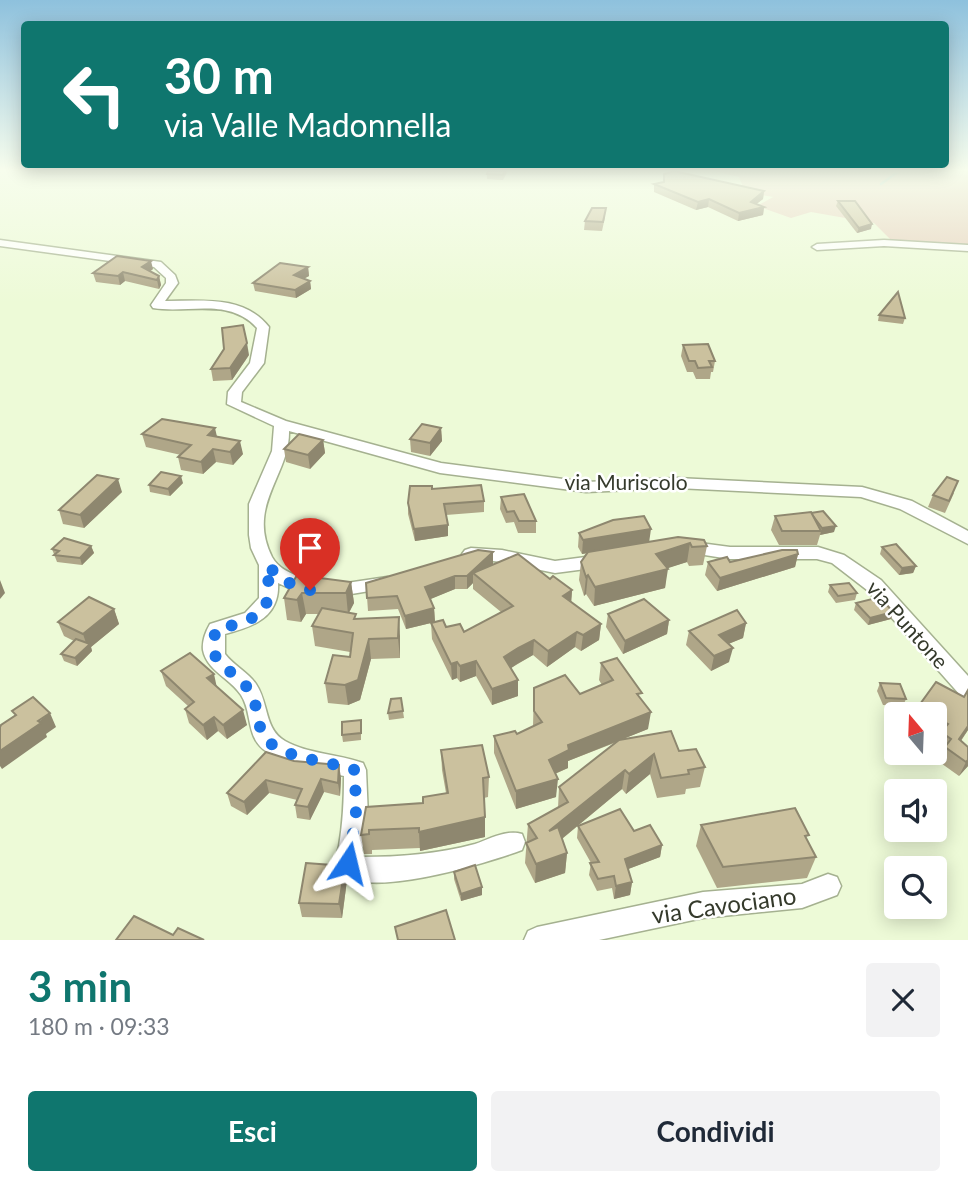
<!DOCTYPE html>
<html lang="it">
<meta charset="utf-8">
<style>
:root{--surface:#fff;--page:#f2f2f3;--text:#1f2937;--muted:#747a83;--accent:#0f766e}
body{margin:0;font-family:Lato,sans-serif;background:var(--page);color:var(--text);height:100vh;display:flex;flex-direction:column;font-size:26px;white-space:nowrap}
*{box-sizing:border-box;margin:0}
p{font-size:23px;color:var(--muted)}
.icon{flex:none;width:38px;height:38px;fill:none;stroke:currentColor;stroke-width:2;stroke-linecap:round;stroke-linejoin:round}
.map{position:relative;height:940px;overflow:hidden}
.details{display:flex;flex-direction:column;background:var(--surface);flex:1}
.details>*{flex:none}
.top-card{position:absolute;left:21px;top:21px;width:928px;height:147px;border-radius:7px;box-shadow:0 4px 18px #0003;background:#0f766e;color:#fff;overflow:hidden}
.needle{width:46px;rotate:341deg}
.tools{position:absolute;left:884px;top:702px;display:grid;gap:14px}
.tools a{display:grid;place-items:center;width:63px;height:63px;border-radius:7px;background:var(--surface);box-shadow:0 4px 18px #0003;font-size:35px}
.pin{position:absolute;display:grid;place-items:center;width:60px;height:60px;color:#fff;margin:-72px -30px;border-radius:50% 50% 50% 0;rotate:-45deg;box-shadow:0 0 7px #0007}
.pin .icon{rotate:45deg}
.me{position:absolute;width:77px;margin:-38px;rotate:10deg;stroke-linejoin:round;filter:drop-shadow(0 0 5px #0008)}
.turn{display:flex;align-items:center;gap:24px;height:147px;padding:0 28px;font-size:32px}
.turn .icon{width:91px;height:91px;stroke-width:2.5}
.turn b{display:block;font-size:49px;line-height:60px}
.round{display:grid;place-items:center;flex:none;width:74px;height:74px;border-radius:7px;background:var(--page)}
.head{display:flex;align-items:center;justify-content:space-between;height:119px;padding:0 28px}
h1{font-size:42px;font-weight:700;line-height:52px;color:var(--accent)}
.primary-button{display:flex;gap:14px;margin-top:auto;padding:14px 28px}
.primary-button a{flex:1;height:80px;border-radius:7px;background:var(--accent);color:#fff;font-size:28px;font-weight:700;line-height:80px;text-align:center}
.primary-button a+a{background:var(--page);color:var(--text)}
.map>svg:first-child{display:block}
</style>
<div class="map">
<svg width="968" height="940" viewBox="0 0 968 940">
<rect width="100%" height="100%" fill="#edfad7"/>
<path fill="#e7d1be" d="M714,171H968V247L892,241L874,223L811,212L791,218L757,206L773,197L745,192L739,177Z"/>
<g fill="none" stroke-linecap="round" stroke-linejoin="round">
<path stroke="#a7d4cd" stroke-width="2.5" d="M881,184L899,171"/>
<g stroke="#a5b190" stroke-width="3">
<g id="street">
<path d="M0,240L161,262L175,275L178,283L165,301C202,301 244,295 269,327L264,363L242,392L241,402L286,421L441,463L586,482L677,478L862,487L912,501L968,531V544L900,509L861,497L677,488L586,492L440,473L289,431C290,475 246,505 272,557C283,577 311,576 320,590L318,595H304L278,583C280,617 253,627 225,634V654C234,666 248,672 256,684C269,703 264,729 285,741C308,754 338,754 363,763L366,770L368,817L361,857C400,857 438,854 475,844C490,839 507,829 522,834L525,842L522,850C493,861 353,906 337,867C335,860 337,853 339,846C343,822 344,800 344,776C318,770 289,767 267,752C245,738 253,713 241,695C230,678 207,671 203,650C202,641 206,631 210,624L245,613L259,598V565L251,548L249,535V504L272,451L274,426L227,404L228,392L250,363L257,328C229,297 188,314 153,308L151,305L166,283V278L154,267L0,246Z"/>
<path d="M884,240L968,245V251L884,246L817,250L812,247L817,244Z"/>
<path d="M685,541L730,547H818L844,555L881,580L968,676V698L961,696L867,590L832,563L817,559H730L679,551L676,547L679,543Z"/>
<path d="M471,548L502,550L555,561L601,555L607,557L610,561L607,565L601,567L555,573L502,562L465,558L462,554L465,550Z"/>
<path d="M387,577L394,579L396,583L394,587L333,597L326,596L324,591L326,586L333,585Z"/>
<path d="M828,874L837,877L841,886L837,895L802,908L703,918L599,940H524L528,931L537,927L703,892L802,884Z"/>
</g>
</g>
<use href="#street" fill="#fff" fill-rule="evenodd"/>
</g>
<g fill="#afa688">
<path d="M508,171L503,180L487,179V174Z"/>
<path d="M664,174L764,191L763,199L756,204L764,207L763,215L738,221L708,207L696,210L654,192V184L663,182Z"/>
<path d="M838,201L871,229L857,233L836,206Z"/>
<path d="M605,217L602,231L584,230L585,221Z"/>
<path d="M308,267L309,276L303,279L310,281L311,289L296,298L255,291L253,283Z"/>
<path d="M153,269L150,271L159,276L161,285L159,289L125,281L120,285L96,282L93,273Z"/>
<path d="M879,315L905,318L903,324L878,321Z"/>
<path d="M683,345L715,361L713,372H711L710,379H696L693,372H687L681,356Z"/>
<path d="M249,355L232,380L213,381L211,369Z"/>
<path d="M441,428L442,441L430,456L411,452L410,439Z"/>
<path d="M142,434L217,437L243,454L233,465L216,462L203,474L181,470L178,457L181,455L146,447Z"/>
<path d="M323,440L325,453L310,469L286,462L284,449Z"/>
<path d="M183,483L170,496L150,492L149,485Z"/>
<path d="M432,489L484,501V512L446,515L448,536L415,541L408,514V503Z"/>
<path d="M122,492L84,528L63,524L59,510Z"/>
<path d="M954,493L945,513L928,507L933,495Z"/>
<path d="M501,497L536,521V533H518L514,522L506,523L500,509Z"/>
<path d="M811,512L834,532L820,535L817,545H779L771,530L775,516Z"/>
<path d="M579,533L649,542L678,537L707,546L703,565L689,566L687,562L667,568L665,588L594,606L586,594L584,596L579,580L581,562L587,553L582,554L578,547Z"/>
<path d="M91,546L94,553L82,565L57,562L52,549Z"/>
<path d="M882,547L916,566L913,573L899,575L880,554Z"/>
<path d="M798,554L795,567L717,591L705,575L708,562H730Z"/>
<path d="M493,565L550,579L572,590L571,603L601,624L599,640L581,651L575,647L547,667L533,655L511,668L518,696L492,705L476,676L460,682L457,678L452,680L432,639L431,623L464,632L501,612L473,589V583L467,589H455L430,599L434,608L435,622L406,629L398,609L368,611L366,583Z"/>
<path d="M351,582L354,603L349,613L356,619L400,636V658L371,659L360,700L348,705L328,703L325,683L350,657V652L315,646L312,626L319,614H306L301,622L287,620L284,598Z"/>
<path d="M830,585L857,593L855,600L836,603L828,592Z"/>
<path d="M856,603L893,612L891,619L868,625L854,610Z"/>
<path d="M114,609L119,624L91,647L92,651L77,666L64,661L61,654L74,641L64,636L58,622Z"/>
<path d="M608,614L669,620L667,634L623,654L606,627Z"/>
<path d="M746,623L743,638L728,644L729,662L711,671L686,645L689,631Z"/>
<path d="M601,663L641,699L648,729L623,739L679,751L705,767L700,787L686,789L685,794L657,798L650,774L626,794L622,789L562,839L567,853L565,873L535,883L525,863L528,824L558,808L559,787L617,742L568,761V768L555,774L556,797L516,809L494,753V736L517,734L533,726L534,688L580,694L602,685L599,680Z"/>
<path d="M161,671L217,687L247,725L227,739L218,731L207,740L189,723L185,709L188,706L166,686Z"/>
<path d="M880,683L906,699L903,706L883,705L877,691Z"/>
<path d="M968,690V730L961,741L968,766L959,776L938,761L943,752L935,746L939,736L934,734V714H915L918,707L964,697Z"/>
<path d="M401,698L404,718L389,720L388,713Z"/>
<path d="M361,720V740L343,742L342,735Z"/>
<path d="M441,750L489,777L488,797L484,798L485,837L420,851V848L372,850V854H364L361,835L423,803L446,793L442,770Z"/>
<path d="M266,752L341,778L340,796L324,792L310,820L297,818L295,805L297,800L269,793L247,815L231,806L227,793Z"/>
<path d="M701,825L807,840L816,857L807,878L717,888L696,846Z"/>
<path d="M578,826L634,831L662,845L660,857L628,869L632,882L630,895L614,899L612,888L597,891L589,875L591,863L577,838Z"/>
<path d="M345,866L347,880L342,918L302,917L299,903Z"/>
<path d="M454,872L482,887V895L461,901L454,879Z"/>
</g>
<g fill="#8e876f">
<path d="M764,191L763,199L750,209L751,202Z"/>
<path d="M709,199L708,207L696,210L698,202Z"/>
<path d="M764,207L763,215L738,221L739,213Z"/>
<path d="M872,224L871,229L857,233L859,228Z"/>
<path d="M151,261L153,269L144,276L142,267Z"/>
<path d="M308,267L309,276L296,283L294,275Z"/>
<path d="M123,272L125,281L120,285L118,276Z"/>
<path d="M159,276L161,285L159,289L157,280Z"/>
<path d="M310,281L311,289L296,298L295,290Z"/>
<path d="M247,343L249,355L232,380L230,368Z"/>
<path d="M215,428L218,441L208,435Z"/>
<path d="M441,428L442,441L430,456V443Z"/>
<path d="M323,440L325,453L310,469L308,455Z"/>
<path d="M240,441L243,454L233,465L230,452Z"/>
<path d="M213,449L216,462L203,474L201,462Z"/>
<path d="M181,476L183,483L170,496L168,489Z"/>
<path d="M118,479L122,492L84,528L80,515Z"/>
<path d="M448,525V536L415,541L414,529Z"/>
<path d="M836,526L834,532L820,535L822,528Z"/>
<path d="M651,529L649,543L582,554L583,540Z"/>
<path d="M690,543L687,562L653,573L656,554Z"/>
<path d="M91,546L94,553L82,565L80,558Z"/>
<path d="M493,552V565L473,573V583L467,589V576Z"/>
<path d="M798,554L795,567L717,591L720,578Z"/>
<path d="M916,566L913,573L899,575L902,568Z"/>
<path d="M668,569L665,588L594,606L595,587Z"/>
<path d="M588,575L586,594L584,596L586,577Z"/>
<path d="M455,576V589L426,601L425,587Z"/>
<path d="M0,580L5,593L0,599Z"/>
<path d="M351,582L354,603L348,614L346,593Z"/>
<path d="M572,590L571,605L563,596Z"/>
<path d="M302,593L306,614L301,622L297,600Z"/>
<path d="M434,608L435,622L406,629L405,616Z"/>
<path d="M114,609L119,624L91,647L92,651L77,666L75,658L87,646L83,634Z"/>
<path d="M893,612L891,619L868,625L870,618Z"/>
<path d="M399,617L400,636V658L398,638Z"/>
<path d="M669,620L667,634L623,654L625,641Z"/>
<path d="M746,623L743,638L716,649L719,635Z"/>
<path d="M601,624L599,640L581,651L583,635Z"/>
<path d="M577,632L575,647L547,667L548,651Z"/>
<path d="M369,639L371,659L360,700L348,705L345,685Z"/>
<path d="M534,640L533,655L517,664L504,673V657L518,648Z"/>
<path d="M733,648L729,662L711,671L714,656Z"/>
<path d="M476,661V676L460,682V666Z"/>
<path d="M457,662V678L452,680L451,664Z"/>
<path d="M214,674L217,688L207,678Z"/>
<path d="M518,680V696L492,705V689Z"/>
<path d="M243,710L247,725L227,739L223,725Z"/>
<path d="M651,712L648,729L568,761V768L547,777L549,760L568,745Z"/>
<path d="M50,713L56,727L46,734L47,737L2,769L0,766V751Z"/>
<path d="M214,717L218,731L207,740L203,725Z"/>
<path d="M968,726V730L952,753L959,739Z"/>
<path d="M654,754L650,774L626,794L629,774Z"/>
<path d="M968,760V766L959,776L966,762Z"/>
<path d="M339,765L341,778L340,796L338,783Z"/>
<path d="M625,770L622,789L547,851L549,831Z"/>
<path d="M321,779L324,792L310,820L308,807Z"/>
<path d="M558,779L556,797L516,809V791Z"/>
<path d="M266,780L269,793L247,815L244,802Z"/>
<path d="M485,817V837L420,851L419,832Z"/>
<path d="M662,845L660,857L623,871L625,859Z"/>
<path d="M567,853L565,873L535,883L536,864Z"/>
<path d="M345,866L347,880L342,918L339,904Z"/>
<path d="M632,882L630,895L614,899L616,886Z"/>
<path d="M482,887V895L461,901V894Z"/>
</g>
<g fill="#cbc19e" stroke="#8e876f" stroke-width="2">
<path d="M488,171H505L503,175L487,174Z"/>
<path d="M674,171L764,191L751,202L764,207L739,213L709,199L698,202L654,184L664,182V174Z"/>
<path d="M838,201H855L872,224L859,228Z"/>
<path d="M592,208H606L603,222L585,221Z"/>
<path d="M117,256L151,261L142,267L159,276L157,280L123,272L118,276L93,273Z"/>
<path d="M280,263L308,267L294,275L310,281L295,290L253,283Z"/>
<path d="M898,292L905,318L879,315Z"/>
<path d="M243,325L247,343L230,368L211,369L224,349L222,328Z"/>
<path d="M708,344L715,361H709L712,367L698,368L695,361H689L683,345Z"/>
<path d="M162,419L215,428L208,435L240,441L230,452L213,449L201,462L178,457L191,445L142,434Z"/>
<path d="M422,424L441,428L430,443L410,439Z"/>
<path d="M299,434L323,440L308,455L284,449Z"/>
<path d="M161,472L181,476L168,489L149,485Z"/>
<path d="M97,475L118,479L80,515L59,510Z"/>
<path d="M947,477L958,481L949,501L933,495Z"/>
<path d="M481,485L484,501L444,504L448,525L414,529L408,503L410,486H432V489Z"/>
<path d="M524,494L536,521H519L514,511L507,512L501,497Z"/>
<path d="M823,511L836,526L822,528L811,513Z"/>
<path d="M811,512L821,531H782L775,516Z"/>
<path d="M644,516L651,529L583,540L579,533L613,520Z"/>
<path d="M678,537L704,540L707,546L692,547L690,543L656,554L668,569L595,587L588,575L586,577L581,562L588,552Z"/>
<path d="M64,538L91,546L80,558L54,555L59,551L52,549Z"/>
<path d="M896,544L916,566L902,568L882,547Z"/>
<path d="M478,550L493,552L467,576H455L425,587L434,608L405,616L397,596L367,598L366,583Z"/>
<path d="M782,550H797L798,554L720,578L708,562L727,557L730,562Z"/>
<path d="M518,554L550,579L553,576L572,590L563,596L601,624L583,635L577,632L548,651L534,640L518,648L504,657L518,680L492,689L476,661L460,666L457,662L451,664L431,623L443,620L446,627L460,624L464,632L513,606L473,573Z"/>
<path d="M297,575L351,582L346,593H302L297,600L284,598Z"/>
<path d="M849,583L857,593L838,596L830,585Z"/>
<path d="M89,597L114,609L83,634L58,622Z"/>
<path d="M880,597L893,612L870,618L856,603Z"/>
<path d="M644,599L669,620L625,641L608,614Z"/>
<path d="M322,608L356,614L354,619L399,617L398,638L369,639L358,680L345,685L325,683L333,655L350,657L353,633L312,626Z"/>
<path d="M737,610L746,623L719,635L733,648L714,656L689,631Z"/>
<path d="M76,639L90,644L75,658L61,654Z"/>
<path d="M190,653L214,674L207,678L243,710L223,725L214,717L203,725L185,709L194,702L161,671Z"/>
<path d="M617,658L642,693L637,694L651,712L568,745L569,750L549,760L558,779L516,791L494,736L515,731L517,734L542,722L534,711V688L565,675L580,694L613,680L601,663Z"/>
<path d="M936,682L964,697L968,690V726L959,739L968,747V760L966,762L945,747L951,739L941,732L948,724L934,716V714H931L918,707Z"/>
<path d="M880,683L900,684L906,699L886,698Z"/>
<path d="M33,697L50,713L38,721L41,723L0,751V727L1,725L16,715L12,711Z"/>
<path d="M401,698L403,711L388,713L391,699Z"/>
<path d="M361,720V733L342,735V722Z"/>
<path d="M671,731L679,751L696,749L705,767L688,770L689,774L661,778L654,754L629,774L625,770L549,831L558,827L567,853L536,864L526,843L537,838L528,824L568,802L559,787L619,740Z"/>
<path d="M482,745L489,777L483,778L485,817L419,832V828L369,830V834L361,835L366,807L423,803V797L448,793L441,750Z"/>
<path d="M266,752L294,761L339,765L338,783L321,779L308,807L295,805L302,789L266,780L244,802L227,793Z"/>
<path d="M795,808L809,835L805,836L816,857L723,867L701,825Z"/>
<path d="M620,809L634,831L650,825L662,845L625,859L632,882L616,886L614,876L598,879L590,863L599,862L578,826Z"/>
<path d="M306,863L345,866L339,904L299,903Z"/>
<path d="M475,865L482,887L461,894L454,872Z"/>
<path d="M446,910L455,940H398L395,927Z"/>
<path d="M134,916L173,935L178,928L204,940H116Z"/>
</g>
<linearGradient id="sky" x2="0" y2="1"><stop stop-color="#8ec1dd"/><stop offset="0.56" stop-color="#f7fded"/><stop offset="1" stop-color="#f7fded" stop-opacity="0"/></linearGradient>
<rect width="968" height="303" fill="url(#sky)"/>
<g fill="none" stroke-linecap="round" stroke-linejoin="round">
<path stroke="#1a73e8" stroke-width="12" stroke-dasharray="0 21.6" d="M310,590L284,581L268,566C266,575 269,580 269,588C270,618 240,624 217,629C202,664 233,667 249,690C262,709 252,733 276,747C301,761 328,761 355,770L356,817L348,863"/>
</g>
<g text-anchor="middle" stroke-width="5" stroke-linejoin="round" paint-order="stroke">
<g font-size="21" fill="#353a2c" stroke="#fff">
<text x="626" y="490">via Muriscolo</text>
<text transform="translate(907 625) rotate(48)" y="7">via Puntone</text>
</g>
<g font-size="24" fill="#353a2c" stroke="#fff">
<text transform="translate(724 906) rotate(-8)" y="8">via Cavociano</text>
</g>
</g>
</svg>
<div class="tools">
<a><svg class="needle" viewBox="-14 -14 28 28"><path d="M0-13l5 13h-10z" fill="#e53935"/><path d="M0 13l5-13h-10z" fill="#747a83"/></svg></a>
<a><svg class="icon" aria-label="sound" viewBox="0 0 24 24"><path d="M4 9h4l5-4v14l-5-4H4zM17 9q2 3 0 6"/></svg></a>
<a><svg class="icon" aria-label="search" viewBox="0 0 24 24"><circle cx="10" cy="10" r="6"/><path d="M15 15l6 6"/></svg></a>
</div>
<div class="pin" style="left:310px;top:590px;background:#d93025"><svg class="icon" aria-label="arrive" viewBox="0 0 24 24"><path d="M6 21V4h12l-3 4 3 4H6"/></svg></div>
<svg class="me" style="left:348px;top:863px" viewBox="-20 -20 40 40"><path d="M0-17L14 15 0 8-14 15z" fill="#1a73e8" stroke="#fff" stroke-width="4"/></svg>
<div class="top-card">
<div class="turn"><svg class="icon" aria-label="left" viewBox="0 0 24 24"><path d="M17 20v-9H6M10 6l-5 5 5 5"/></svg><div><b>30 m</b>via Valle Madonnella</div></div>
</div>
</div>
<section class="details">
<div class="head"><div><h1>3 min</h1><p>180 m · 09:33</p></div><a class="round"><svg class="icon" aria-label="close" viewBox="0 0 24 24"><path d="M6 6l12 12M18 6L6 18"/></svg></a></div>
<div class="primary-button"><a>Esci</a><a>Condividi</a></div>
</section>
